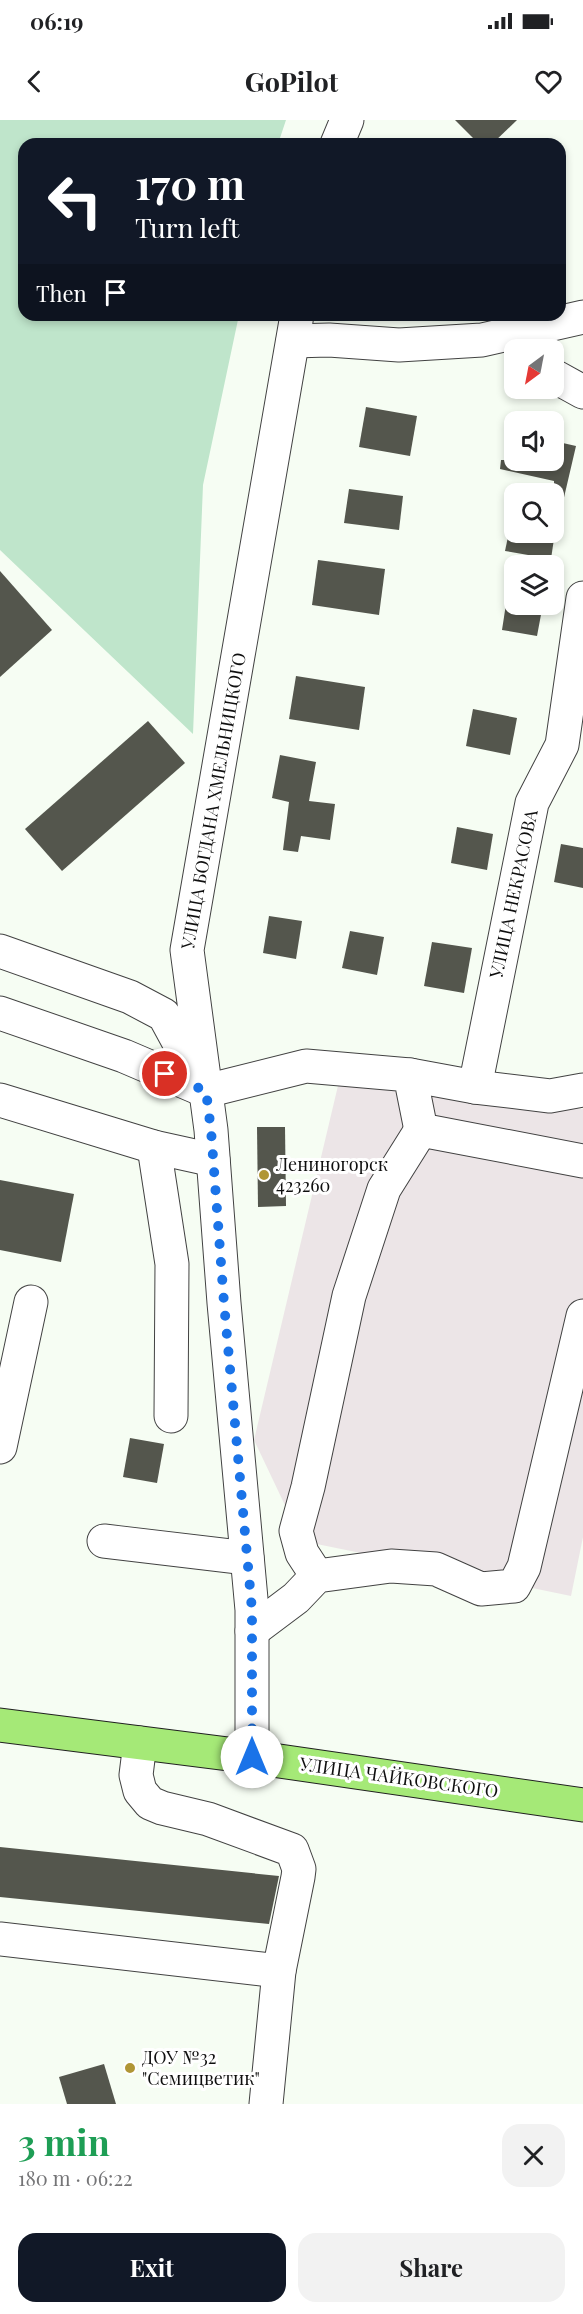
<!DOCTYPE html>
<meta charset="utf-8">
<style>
:root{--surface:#fff;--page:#f2f2f2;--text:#202124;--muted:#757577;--accent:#111827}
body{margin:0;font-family:"Playfair Display",serif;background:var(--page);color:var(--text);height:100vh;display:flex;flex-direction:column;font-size:22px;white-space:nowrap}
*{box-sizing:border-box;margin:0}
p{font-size:20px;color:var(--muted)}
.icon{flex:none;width:33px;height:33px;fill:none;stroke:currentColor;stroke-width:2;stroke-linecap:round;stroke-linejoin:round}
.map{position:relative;height:1984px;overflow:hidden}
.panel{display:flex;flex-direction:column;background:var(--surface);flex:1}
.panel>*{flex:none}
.top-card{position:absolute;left:18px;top:18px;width:548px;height:183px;border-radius:18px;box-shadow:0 3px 9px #0003;background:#111827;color:#fff;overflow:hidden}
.needle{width:39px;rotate:212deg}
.fabs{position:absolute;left:504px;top:219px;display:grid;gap:12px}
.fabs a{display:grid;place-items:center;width:60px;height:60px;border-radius:12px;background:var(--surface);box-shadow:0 3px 9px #0003;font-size:30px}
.pin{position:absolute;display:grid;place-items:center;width:51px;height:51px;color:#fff;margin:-26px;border:3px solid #fff;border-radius:50%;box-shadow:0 2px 6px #0007}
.me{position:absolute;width:66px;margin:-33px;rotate:0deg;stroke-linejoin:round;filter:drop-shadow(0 0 4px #0008)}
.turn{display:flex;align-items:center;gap:21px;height:126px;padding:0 18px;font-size:27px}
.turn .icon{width:78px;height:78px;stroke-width:2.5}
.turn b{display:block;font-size:42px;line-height:51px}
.then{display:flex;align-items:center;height:57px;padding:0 18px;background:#0003;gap:12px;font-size:22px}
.round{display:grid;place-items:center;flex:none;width:63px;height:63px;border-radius:18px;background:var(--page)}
.summary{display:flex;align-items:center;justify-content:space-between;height:102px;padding:0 18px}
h1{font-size:36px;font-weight:700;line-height:45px;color:#1e9e55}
.primary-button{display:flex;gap:12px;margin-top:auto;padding:12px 18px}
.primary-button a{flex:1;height:69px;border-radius:18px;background:var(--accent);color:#fff;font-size:24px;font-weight:700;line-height:69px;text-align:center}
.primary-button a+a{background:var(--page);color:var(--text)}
.status{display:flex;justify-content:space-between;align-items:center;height:42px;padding:0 30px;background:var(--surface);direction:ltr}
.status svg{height:16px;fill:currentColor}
header{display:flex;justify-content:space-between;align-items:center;height:78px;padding:0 18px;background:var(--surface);font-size:27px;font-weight:700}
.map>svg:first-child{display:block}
</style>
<div class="status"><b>06:19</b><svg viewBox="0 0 49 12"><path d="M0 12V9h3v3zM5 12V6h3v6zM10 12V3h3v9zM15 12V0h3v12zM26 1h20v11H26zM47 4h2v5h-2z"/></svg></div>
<header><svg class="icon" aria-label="back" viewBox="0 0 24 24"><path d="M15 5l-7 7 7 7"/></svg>GoPilot<svg class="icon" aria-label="heart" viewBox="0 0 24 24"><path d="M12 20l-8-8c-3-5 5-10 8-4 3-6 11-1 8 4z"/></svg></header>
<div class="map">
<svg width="583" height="1984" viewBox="0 0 583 1984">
<rect width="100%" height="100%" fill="#f6fdf3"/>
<path fill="#ece5e7" d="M341,953L583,989V1417L571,1476L302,1421L254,1320Z"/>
<path fill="#bfe5cb" d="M0,0H286L278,24H24V195H239L203,365L193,614L0,430Z"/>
<g fill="#54564d">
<path d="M455,0H517L492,24H479Z"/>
<path d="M366,287L417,296L410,336L359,327Z"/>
<path d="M554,321L576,326L562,386L554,385V361L500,349L501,340H554Z"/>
<path d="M349,369L403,376L399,410L344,403Z"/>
<path d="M509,412H555L551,439L505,431Z"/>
<path d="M318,440L385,449L379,495L312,485Z"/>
<path d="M0,451L52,510L0,557Z"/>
<path d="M506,484H543L537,516L502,510Z"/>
<path d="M296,556L365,567L359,610L289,599Z"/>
<path d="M473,589L517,598L510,635L466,626Z"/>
<path d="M148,601L185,643L62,751L25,709Z"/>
<path d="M280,635L316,642L309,681L335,684L330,720L301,716L298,732L283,730L289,682L272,678Z"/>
<path d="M457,707L493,714L487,750L451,743Z"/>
<path d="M561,724L583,728V768L554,762Z"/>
<path d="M269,796L302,801L296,839L263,833Z"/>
<path d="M350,811L384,817L377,855L342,848Z"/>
<path d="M432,822L472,828L464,873L424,866Z"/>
<path d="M257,1007H285L286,1086L258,1087Z"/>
<path d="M0,1060L74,1074L61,1142L0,1130Z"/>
<path d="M130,1318L164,1324L157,1363L123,1357Z"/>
<path d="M0,1727L279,1756L269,1804L0,1777Z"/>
<path d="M104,1944L116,1984H67L59,1957Z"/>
</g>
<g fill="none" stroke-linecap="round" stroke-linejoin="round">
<g stroke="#424242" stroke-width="35">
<g id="minor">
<path d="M337,24L347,0"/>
<path d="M293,221L329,220L399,225L482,220L583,197"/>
<path d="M554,256L583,272"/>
<path d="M0,831L130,877L164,895L196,954"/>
<path d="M0,893L124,936L206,971L306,946L410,955L421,1010L583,1041"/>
<path d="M410,955L475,967L550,976L583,970"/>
<path d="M475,967L532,683L562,625L583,478"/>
<path d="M0,980L154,1027L213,1040"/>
<path d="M154,1027L172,1144L171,1296"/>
<path d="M0,1327L31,1182"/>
<path d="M104,1421L247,1438"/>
<path d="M317,1456L302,1433L296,1411L308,1367L349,1176L384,1069L421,1010"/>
<path d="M252,1511L296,1478L317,1456L391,1446L436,1449L481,1469L514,1466L524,1447L583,1196"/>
<path d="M140,1623L136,1655L140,1671L150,1683L162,1688L208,1699L292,1730L299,1749L298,1757L279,1851L266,1984"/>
<path d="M252,1637V1490L224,1183L211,1010L187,830L297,195"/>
<path d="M0,1819L279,1851"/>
</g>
</g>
<g stroke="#202020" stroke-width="35">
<path id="major" d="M0,1605L252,1637L583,1685"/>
</g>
<use href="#minor" stroke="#fff" stroke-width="33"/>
<use href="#major" stroke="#a5e977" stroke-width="33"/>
</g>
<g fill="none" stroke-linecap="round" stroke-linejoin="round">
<path stroke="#1a73e8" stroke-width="10" stroke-dasharray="0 18" d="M165,954L206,971L211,1010L224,1183L252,1490V1637"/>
</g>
<g fill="#b09636" stroke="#fff" stroke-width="2">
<circle cx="264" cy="1055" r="6"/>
<circle cx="130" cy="1948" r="6"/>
</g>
<g text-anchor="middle" stroke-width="6" stroke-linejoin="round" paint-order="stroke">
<g font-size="18" fill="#0f0f0f" stroke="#fff">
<text transform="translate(214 681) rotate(-80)" y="6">УЛИЦА БОГДАНА ХМЕЛЬНИЦКОГО</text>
<text transform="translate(514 774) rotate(-78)" y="6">УЛИЦА НЕКРАСОВА</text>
<text transform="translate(399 1658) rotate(8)" y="6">УЛИЦА ЧАЙКОВСКОГО</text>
</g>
<g font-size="18" fill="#0f0f0f" stroke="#fff" text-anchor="start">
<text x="276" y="1051">Лениногорск<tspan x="276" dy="21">423260</tspan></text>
<text x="142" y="1944">ДОУ №32<tspan x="142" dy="21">"Семицветик"</tspan></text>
</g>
</g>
</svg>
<div class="fabs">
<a><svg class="needle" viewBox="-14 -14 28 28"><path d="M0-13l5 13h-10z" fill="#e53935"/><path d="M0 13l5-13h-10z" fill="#757577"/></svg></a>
<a><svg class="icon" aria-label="sound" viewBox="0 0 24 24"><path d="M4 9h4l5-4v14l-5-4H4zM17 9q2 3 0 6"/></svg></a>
<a><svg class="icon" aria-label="search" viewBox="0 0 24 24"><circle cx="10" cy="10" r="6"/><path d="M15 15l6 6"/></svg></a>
<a><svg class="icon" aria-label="layers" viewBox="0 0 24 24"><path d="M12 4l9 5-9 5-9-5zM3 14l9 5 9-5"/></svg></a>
</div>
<div class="pin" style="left:165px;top:954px;background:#d93025"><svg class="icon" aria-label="arrive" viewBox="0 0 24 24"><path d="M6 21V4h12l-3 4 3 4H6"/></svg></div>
<svg class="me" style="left:252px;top:1637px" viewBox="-20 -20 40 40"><circle r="19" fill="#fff"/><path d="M0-13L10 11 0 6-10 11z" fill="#1a73e8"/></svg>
<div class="top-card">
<div class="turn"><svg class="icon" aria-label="left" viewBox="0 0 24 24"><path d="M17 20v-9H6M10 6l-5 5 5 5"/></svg><div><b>170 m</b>Turn left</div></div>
<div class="then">Then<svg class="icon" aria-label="arrive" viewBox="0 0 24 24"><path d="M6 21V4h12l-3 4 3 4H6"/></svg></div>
</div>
</div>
<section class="panel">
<div class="summary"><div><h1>3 min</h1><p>180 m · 06:22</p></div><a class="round"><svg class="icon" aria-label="close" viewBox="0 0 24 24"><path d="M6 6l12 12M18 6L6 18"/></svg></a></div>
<div class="primary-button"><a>Exit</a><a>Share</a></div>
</section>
